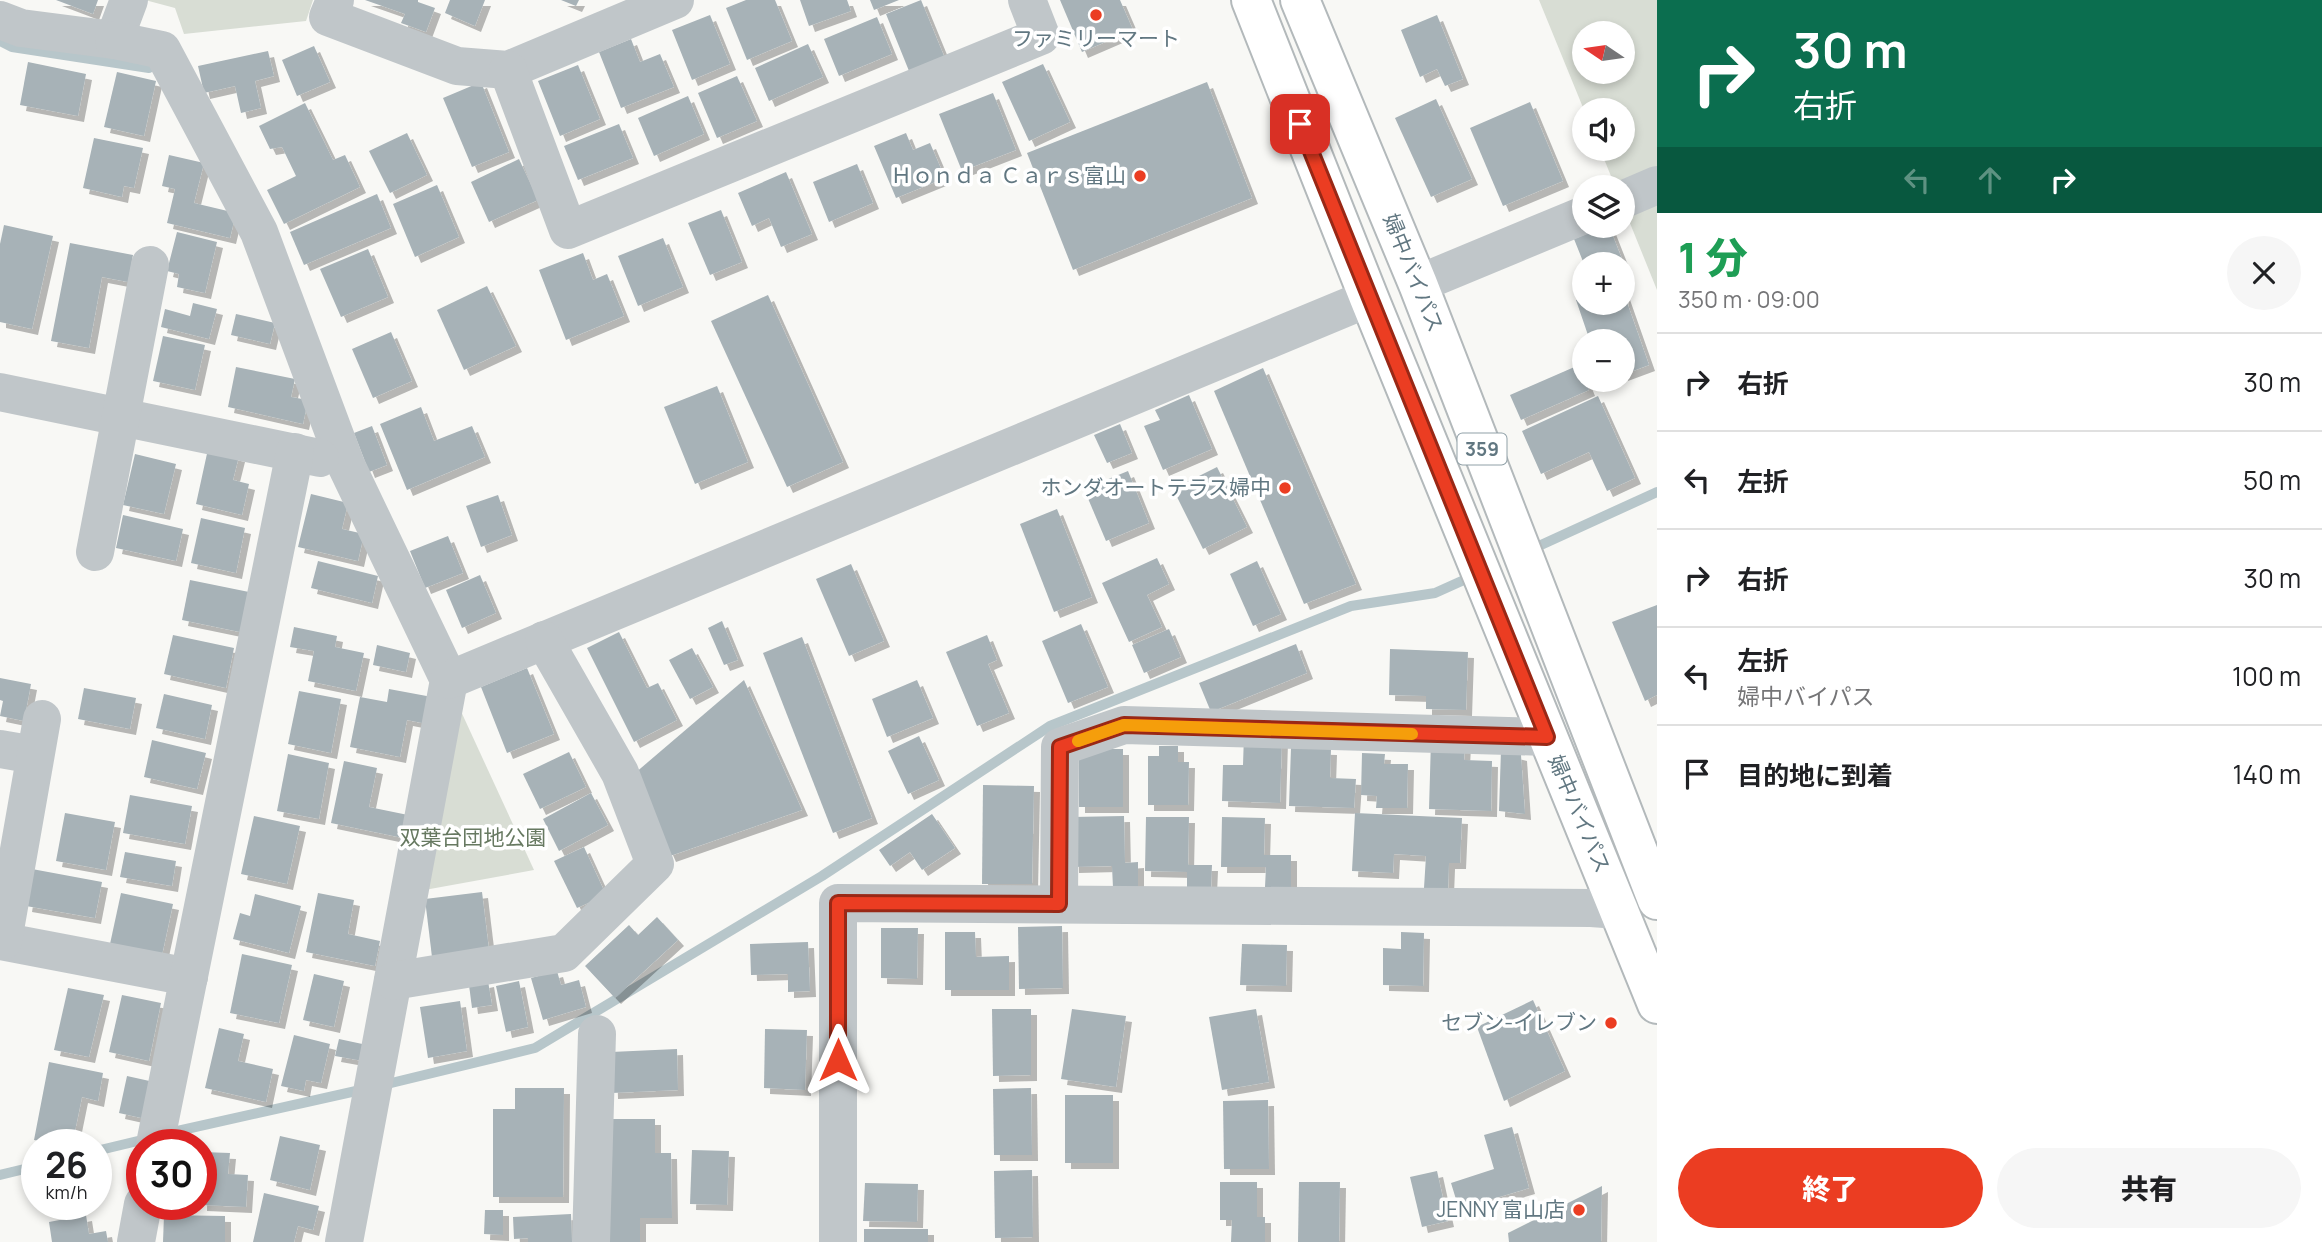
<!DOCTYPE html>
<html lang="ja">
<meta charset="utf-8">
<style>
:root{--surface:#fff;--page:#f6f6f6;--text:#202124;--muted:#757577;--line:#e0e0e0;--accent:#eb3d22}
body{margin:0;font-family:Manrope,"Noto Sans JP",sans-serif;background:var(--page);color:var(--text);height:100vh;display:flex;flex-direction:column;font-size:26px;white-space:nowrap}
*{box-sizing:border-box;margin:0}
p{font-size:23px;color:var(--muted)}
.icon{flex:none;width:38px;height:38px;fill:none;stroke:currentColor;stroke-width:2;stroke-linecap:round;stroke-linejoin:round}
.map{position:relative;flex:1;overflow:hidden}
.sheet{display:flex;flex-direction:column;background:var(--surface);width:665px}
.sheet>*{flex:none}
.hud{background:#0b6e4f;color:#fff;overflow:hidden}
.needle{width:46px;rotate:283deg}
.tools{position:absolute;left:1572px;top:21px;display:grid;gap:14px}
.tools a{display:grid;place-items:center;width:63px;height:63px;border-radius:50%;background:var(--surface);box-shadow:0 4px 10px #0003;font-size:35px}
.speed{position:absolute;left:21px;top:1129px;display:flex;gap:14px;font-size:35px;font-weight:700;text-align:center}
.speed>*{display:grid;place-content:center;width:91px;height:91px;border-radius:50%;background:var(--surface);box-shadow:0 4px 10px #0003;line-height:1}
.speed small{font-size:18px;font-weight:400}
.speed .limit{border:10px solid #d22;background:#fff;color:#111}
.pin{position:absolute;display:grid;place-items:center;width:60px;height:60px;color:#fff;margin:-30px;border-radius:14px;box-shadow:0 4px 10px #0006}
.me{position:absolute;width:77px;margin:-38px;rotate:0deg;stroke-linejoin:round;filter:drop-shadow(0 0 5px #0008)}
.turn{display:flex;align-items:center;gap:24px;height:147px;padding:0 21px;font-size:32px}
.turn .icon{width:91px;height:91px;stroke-width:2.5}
.turn b{display:block;font-size:49px;line-height:60px}
.lanes{display:flex;align-items:center;height:66px;padding:0 21px;background:#0003;justify-content:center;gap:35px;direction:ltr}
.lanes .off{opacity:.35}
.round{display:grid;place-items:center;flex:none;width:74px;height:74px;border-radius:37px;background:var(--page)}
.headline{display:flex;align-items:center;justify-content:space-between;height:119px;padding:0 21px}
h1{font-size:42px;font-weight:800;line-height:52px;color:#1e9e55}
.button{display:flex;gap:14px;margin-top:auto;padding:14px 21px}
.button a{flex:1;height:80px;border-radius:42px;background:var(--accent);color:#fff;font-size:28px;font-weight:800;line-height:80px;text-align:center}
.button a+a{background:var(--page);color:var(--text)}
ul{padding:0;list-style:none}
li{display:flex;align-items:center;gap:21px;height:98px;padding:0 21px;border-top:2px solid var(--line)}
li div{flex:1}
li b{display:block;font-size:26px}
li em{font-style:normal}
main{display:flex;flex:1;min-height:0}
.map>svg:first-child{display:block}
</style>
<main>
<div class="map">
<svg width="1657" height="1242" viewBox="0 0 1657 1242">
<defs>
<filter id="shadow"><feDropShadow dx="6" dy="6" stdDeviation="0" flood-color="#0004"/></filter>
</defs>
<rect width="100%" height="100%" fill="#f8f8f5"/>
<g fill="#d8ddd4" fill-rule="evenodd">
<path d="M145,0H313L306,21L184,34L175,8Z"/>
<path d="M1539,0H1657V290L1600,149H1622V110H1584ZM1584,33H1622V72H1584Z"/>
<path d="M459,707L534,870L419,891Z"/>
</g>
<g fill="none" stroke-linecap="round" stroke-linejoin="round">
<g stroke="#b7c6ca" stroke-width="10">
<path d="M0,41L12,47L149,68"/>
<path d="M1530,550L1657,492"/>
<path d="M383,1085L535,1048L822,876L1050,726L1351,606L1435,593L1475,575"/>
<path d="M164,1134L365,1089"/>
<path d="M96,1151L146,1139"/>
<path d="M0,1175L37,1166"/>
</g>
</g>
<g fill="#a7b2b7" filter="url(#shadow)">
<path d="M56,0H98L93,14Z"/>
<path d="M365,0H418V2L435,8L426,32L401,23L405,14Z"/>
<path d="M450,0H485L475,26L445,13Z"/>
<path d="M561,0H579L576,6Z"/>
<path d="M746,0H775L792,41L747,60L726,8Z"/>
<path d="M800,0H847L851,11L809,26Z"/>
<path d="M870,0H899L874,10Z"/>
<path d="M921,0L944,56L909,71L886,14Z"/>
<path d="M1060,0H1120L1133,30L1082,52Z"/>
<path d="M710,15L730,64L692,80L672,30Z"/>
<path d="M1437,15L1463,79L1445,86L1437,69L1420,77L1401,30Z"/>
<path d="M877,17L892,54L839,76L824,39Z"/>
<path d="M631,39L640,62L660,54L674,87L621,108L599,52Z"/>
<path d="M808,44L823,77L769,101L755,68Z"/>
<path d="M314,46L330,82L297,96L282,60Z"/>
<path d="M268,51L274,76L255,81L261,108L241,113L235,86L204,93L198,66Z"/>
<path d="M28,62L86,74L78,116L20,105Z"/>
<path d="M1043,64L1070,122L1029,141L1002,82Z"/>
<path d="M578,65L600,119L560,136L538,81Z"/>
<path d="M117,72L156,81L144,136L104,127Z"/>
<path d="M737,76L757,121L717,138L698,93Z"/>
<path d="M481,82L509,152L472,167L443,98Z"/>
<path d="M1207,82L1252,198L1073,270L1027,153Z"/>
<path d="M993,93L1016,150L962,171L939,114Z"/>
<path d="M688,96L704,134L654,156L638,118Z"/>
<path d="M1436,99L1472,179L1431,197L1395,118Z"/>
<path d="M1530,102L1563,181L1503,206L1470,128Z"/>
<path d="M305,103L333,160L345,155L360,187L284,224L267,190L296,176L282,147L270,149L259,126Z"/>
<path d="M619,124L633,158L578,180L564,146Z"/>
<path d="M407,133L427,175L390,193L369,151Z"/>
<path d="M906,133L913,150L930,143L945,178L896,198L874,146Z"/>
<path d="M94,138L143,148L134,188L124,186L122,197L83,188Z"/>
<path d="M169,155L204,163L194,203L236,213L230,238L167,223L175,189L162,186Z"/>
<path d="M519,159L538,200L489,222L471,182Z"/>
<path d="M857,164L873,203L829,222L813,182Z"/>
<path d="M786,172L812,234L781,247L769,218L752,226L738,193Z"/>
<path d="M437,185L459,237L415,257L393,204Z"/>
<path d="M377,194L391,228L304,265L290,232Z"/>
<path d="M721,210L742,262L710,275L688,223Z"/>
<path d="M4,225L53,236L32,329L0,322V244Z"/>
<path d="M1606,226H1609L1622,259L1610,264H1584L1574,239Z"/>
<path d="M177,232L217,242L205,293L177,287L179,274L167,271Z"/>
<path d="M663,238L683,287L638,306L618,256Z"/>
<path d="M70,243L133,255L128,282L102,277L89,348L51,341Z"/>
<path d="M368,249L388,297L341,317L320,269Z"/>
<path d="M583,253L593,280L607,274L624,316L566,340L539,270Z"/>
<path d="M487,286L516,346L464,370L437,310Z"/>
<path d="M1623,291L1649,365L1622,375V341H1590L1576,300L1584,298V303H1622Z"/>
<path d="M768,295L843,462L787,487L711,321Z"/>
<path d="M193,303L217,309L209,339L161,327L165,309L190,316Z"/>
<path d="M236,314L275,323L270,344L231,335Z"/>
<path d="M391,332L412,381L373,398L352,349Z"/>
<path d="M163,336L205,345L195,390L153,381Z"/>
<path d="M1579,365L1589,390L1521,420L1510,395Z"/>
<path d="M236,367L295,379L291,397L308,400L303,424L228,407Z"/>
<path d="M1263,368L1356,584L1304,604L1214,391Z"/>
<path d="M717,386L748,462L695,484L664,407Z"/>
<path d="M1189,395L1212,449L1163,470L1144,426L1160,420L1155,410Z"/>
<path d="M1598,396L1635,478L1607,491L1589,452L1541,474L1522,431Z"/>
<path d="M421,407L434,441L472,426L485,457L407,490L380,424Z"/>
<path d="M1120,424L1132,453L1107,463L1094,435Z"/>
<path d="M372,426L387,465L369,472L354,433Z"/>
<path d="M208,449L239,456L233,480L249,484L242,515L196,504Z"/>
<path d="M135,454L176,464L164,514L123,505Z"/>
<path d="M1217,467L1247,527L1203,549L1173,489Z"/>
<path d="M1128,471L1149,523L1106,541L1084,489Z"/>
<path d="M311,494L348,503L342,529L364,534L358,561L298,547Z"/>
<path d="M498,495L512,535L481,547L466,506Z"/>
<path d="M1057,509L1092,597L1054,612L1020,524Z"/>
<path d="M123,515L183,529L176,561L116,548Z"/>
<path d="M201,518L245,528L236,573L191,563Z"/>
<path d="M448,536L463,573L425,588L410,551Z"/>
<path d="M1157,558L1169,584L1147,595L1162,627L1129,642L1102,583Z"/>
<path d="M318,561L378,576L372,603L311,588Z"/>
<path d="M1257,561L1281,614L1253,626L1230,574Z"/>
<path d="M851,564L884,641L849,656L816,579Z"/>
<path d="M480,575L496,613L462,628L446,590Z"/>
<path d="M190,580L249,592L240,632L182,620Z"/>
<path d="M1657,605V695L1645,701L1612,622Z"/>
<path d="M722,621L738,660L724,665L708,628Z"/>
<path d="M1081,624L1108,687L1068,703L1042,641Z"/>
<path d="M294,627L337,636L335,647L364,653L356,691L308,681L314,651L290,647Z"/>
<path d="M1169,629L1181,657L1144,673L1132,645Z"/>
<path d="M619,632L647,688L658,683L677,720L634,742L587,648Z"/>
<path d="M173,635L234,648L226,688L164,674Z"/>
<path d="M987,635L997,660L988,664L1009,713L977,726L946,652Z"/>
<path d="M802,637L872,818L833,833L763,653Z"/>
<path d="M1296,644L1307,673L1211,712L1199,683Z"/>
<path d="M377,645L410,653L406,672L373,665Z"/>
<path d="M692,648L713,687L690,699L669,660Z"/>
<path d="M1390,649L1468,652L1466,710L1426,709V696L1389,695Z"/>
<path d="M527,668L554,734L507,753L481,687Z"/>
<path d="M0,678L31,684L24,721L0,716L3,701L0,700Z"/>
<path d="M744,680L802,810L670,856L634,774Z"/>
<path d="M917,680L933,718L887,737L872,699Z"/>
<path d="M84,688L136,698L130,729L78,719Z"/>
<path d="M389,689L432,697L427,724L407,720L400,757L350,747L360,697L387,702Z"/>
<path d="M299,691L341,699L331,753L288,744Z"/>
<path d="M164,694L212,705L205,739L156,728Z"/>
<path d="M1244,735L1282,736L1280,803L1222,801L1223,765H1243Z"/>
<path d="M919,736L939,780L908,794L888,751Z"/>
<path d="M152,740L206,753L197,789L144,777Z"/>
<path d="M1431,740L1465,741L1464,760L1492,761L1491,811L1429,809Z"/>
<path d="M1159,746H1178V762H1189L1188,805H1148V756H1159Z"/>
<path d="M1291,748L1331,749L1330,778L1356,779L1354,808L1289,806Z"/>
<rect x="1079" y="749" width="44" height="58"/>
<path d="M1501,750L1521,755L1525,814L1499,811Z"/>
<path d="M569,752L586,787L540,809L523,774Z"/>
<path d="M1362,753L1385,754L1384,764H1408L1407,808H1376L1377,796L1361,795Z"/>
<path d="M288,754L329,763L319,819L277,811Z"/>
<path d="M344,761L377,768L369,807L408,815L403,838L331,823Z"/>
<path d="M983,785L1034,786L1032,884H982Z"/>
<path d="M591,793L608,825L559,851L543,819Z"/>
<path d="M130,795L192,806L185,844L123,833Z"/>
<path d="M65,813L115,822L106,870L56,861Z"/>
<path d="M1355,813L1462,818L1460,863H1449L1448,889L1424,888L1426,856L1394,854L1393,873L1352,871Z"/>
<path d="M932,814L955,848L922,870L910,852L890,866L879,850Z"/>
<path d="M254,816L300,826L287,884L241,874Z"/>
<path d="M1124,816L1125,863L1138,862V887L1113,888L1112,866L1073,867L1072,817Z"/>
<path d="M1146,817H1189L1188,865H1212L1211,888H1187V872L1145,871Z"/>
<path d="M1222,817L1265,818L1264,855H1291V887H1265L1266,867H1221Z"/>
<path d="M584,847L606,895L577,908L554,861Z"/>
<path d="M125,852L176,861L172,886L120,877Z"/>
<path d="M32,869L102,882L95,918L26,906Z"/>
<path d="M482,892L489,950L432,957L425,899Z"/>
<path d="M121,893L173,904L162,955L110,944Z"/>
<path d="M318,893L354,900L348,934L380,941L375,966L306,952Z"/>
<path d="M255,894L301,906L289,953L233,939L240,913L250,916Z"/>
<path d="M657,917L678,940L615,998L585,966L629,925L638,935Z"/>
<path d="M1062,926L1063,988L1019,989L1018,927Z"/>
<path d="M881,928H918L917,979L881,978Z"/>
<path d="M945,932H975L976,957L1009,956V990H945Z"/>
<path d="M1401,932L1424,933L1423,986L1383,985V948L1401,949Z"/>
<path d="M808,942L810,991L788,992V974L751,975L750,944Z"/>
<path d="M1242,944L1287,945L1286,986L1240,985Z"/>
<path d="M242,954L292,965L279,1023L230,1013Z"/>
<path d="M557,971L561,985L579,980L586,1007L543,1020L531,978Z"/>
<path d="M314,974L344,981L334,1027L303,1020Z"/>
<path d="M488,981L492,1005L472,1008L469,985Z"/>
<path d="M519,981L528,1027L506,1032L496,986Z"/>
<path d="M68,988L104,995L89,1057L54,1050Z"/>
<path d="M122,995L161,1003L149,1061L109,1052Z"/>
<path d="M1533,1000L1565,1071L1504,1101L1477,1027Z"/>
<path d="M460,1001L467,1051L428,1058L420,1007Z"/>
<path d="M992,1009H1031V1075L993,1076Z"/>
<path d="M1072,1009L1126,1016L1116,1087L1061,1079Z"/>
<path d="M1256,1009L1269,1082L1222,1090L1209,1017Z"/>
<path d="M219,1028L244,1034L238,1061L273,1069L266,1102L205,1088Z"/>
<path d="M765,1029L807,1030L805,1090L764,1088Z"/>
<path d="M294,1035L330,1044L321,1083L306,1080L304,1091L281,1086Z"/>
<path d="M339,1039L367,1045L363,1061L335,1056Z"/>
<path d="M677,1049L678,1090L612,1093L611,1052Z"/>
<path d="M49,1062L103,1073L98,1101L82,1097L74,1136L57,1132L55,1144L34,1140Z"/>
<path d="M127,1076L154,1082L146,1119L119,1113Z"/>
<path d="M515,1088H564L563,1197H493V1109H515Z"/>
<path d="M1031,1088L1032,1155H994L993,1089Z"/>
<rect x="1065" y="1095" width="48" height="68"/>
<path d="M1268,1100L1269,1169H1224L1223,1101Z"/>
<path d="M605,1119H655V1153H671L672,1218H640V1242H606Z"/>
<path d="M1512,1127L1529,1188L1459,1209L1451,1183L1494,1169L1484,1135Z"/>
<path d="M280,1136L320,1145L310,1190L270,1180Z"/>
<path d="M692,1150L729,1151L727,1205L690,1204Z"/>
<path d="M202,1152L230,1153L228,1174L248,1175L246,1207L201,1205Z"/>
<path d="M1032,1170L1033,1237L995,1238L994,1171Z"/>
<path d="M1437,1171L1448,1221L1422,1227L1410,1177Z"/>
<path d="M1220,1182H1257V1217H1265V1242H1231L1232,1220H1220Z"/>
<path d="M1299,1182H1340L1339,1242H1298Z"/>
<path d="M865,1183L918,1184L917,1222L863,1221Z"/>
<path d="M1602,1186L1601,1242H1509L1508,1233Z"/>
<path d="M264,1193L319,1206L313,1230L298,1226L294,1242H253Z"/>
<path d="M485,1210H503V1235L484,1234Z"/>
<path d="M571,1214L572,1242H528V1238L514,1239L513,1217Z"/>
<path d="M86,1215L89,1234L106,1231L108,1242H52L49,1222Z"/>
<path d="M164,1215L225,1216V1242H163Z"/>
<rect x="864" y="1229" width="64" height="13"/>
</g>
<g fill="none" stroke-linecap="round" stroke-linejoin="round">
<g stroke="#b3b9bb" stroke-width="42">
<g id="trunk">
<path d="M1251,0L1369,298L1657,1004"/>
<path d="M1300,0L1418,284L1657,900"/>
</g>
</g>
<g stroke="#c0c6c9" stroke-width="38">
<path d="M335,0L328,17L457,66L508,70L675,0"/>
<path d="M0,20L21,28L114,40L129,0"/>
<path d="M114,40L162,50L259,232L346,465L449,680L344,1242"/>
<path d="M508,70L568,230L1041,36L1027,0"/>
<path d="M1622,200L1657,185"/>
<path d="M1418,284L1584,215"/>
<path d="M0,392L320,458"/>
<path d="M95,552L150,265"/>
<path d="M449,680L1369,298"/>
<path d="M0,749L35,755"/>
<path d="M1059,904L1060,747L1124,725L1547,737"/>
<path d="M0,941L189,977"/>
<path d="M3,941L42,719"/>
<path d="M393,981L564,953L655,864L620,773L544,640"/>
<path d="M155,1144L295,452"/>
<path d="M136,1242L143,1204"/>
<path d="M591,1242L597,1034"/>
<path d="M838,1242V903L1591,908L1619,910"/>
</g>
<use href="#trunk" stroke="#fff" stroke-width="38"/>
</g>
<g fill="none" stroke-linecap="round" stroke-linejoin="round">
<g stroke="#992816" stroke-width="18">
<path id="route" d="M838,1060V903L1059,904L1060,747L1124,725L1547,737L1300,124"/>
</g>
<use href="#route" stroke="#eb3d22" stroke-width="12"/>
<path stroke="#f59e0b" stroke-width="12" d="M1078,741L1124,725L1412,734"/>
</g>
<g fill="#eb3d22" stroke="#fff" stroke-width="2.5">
<circle cx="1096" cy="15" r="7"/>
<circle cx="1140" cy="176" r="7"/>
<circle cx="1285" cy="488" r="7"/>
<circle cx="1611" cy="1023" r="7"/>
<circle cx="1579" cy="1210" r="7"/>
</g>
<g text-anchor="middle" stroke-width="7" stroke-linejoin="round" paint-order="stroke">
<rect fill="#fff" stroke="#90a0a7" stroke-width="2" x="1457.5" y="433.5" width="49" height="31" rx="5"/>
<g font-size="19" font-weight="bold" fill="#617781">
<text x="1482" y="456">359</text>
</g>
<g font-size="21" fill="#617781" stroke="#fff" text-anchor="end">
<text x="1096" y="46" text-anchor="middle">ファミリーマート</text>
<text x="1126" y="183">Ｈｏｎｄａ Ｃａｒｓ富山</text>
<text x="1271" y="495">ホンダオートテラス婦中</text>
<text x="1597" y="1030">セブン-イレブン</text>
<text x="1565" y="1217">JENNY 富山店</text>
</g>
<g font-size="21" fill="#617781" stroke="#fff">
<text transform="translate(1413 273) rotate(68)" y="7">婦中バイパス</text>
<text transform="translate(1579 814) rotate(67)" y="7">婦中バイパス</text>
</g>
<g font-size="21" fill="#677961" stroke="#fff">
<text x="473" y="845">双葉台団地公園</text>
</g>
</g>
</svg>
<div class="tools">
<a><svg class="needle" viewBox="-14 -14 28 28"><path d="M0-13l5 13h-10z" fill="#e53935"/><path d="M0 13l5-13h-10z" fill="#757577"/></svg></a>
<a><svg class="icon" aria-label="sound" viewBox="0 0 24 24"><path d="M4 9h4l5-4v14l-5-4H4zM17 9q2 3 0 6"/></svg></a>
<a><svg class="icon" aria-label="layers" viewBox="0 0 24 24"><path d="M12 4l9 5-9 5-9-5zM3 14l9 5 9-5"/></svg></a>
<a>+</a>
<a>−</a>
</div>
<div class="speed"><div>26<small>km/h</small></div><div class="limit">30</div></div>
<div class="pin" style="left:1300px;top:124px;background:#d93025"><svg class="icon" aria-label="arrive" viewBox="0 0 24 24"><path d="M6 21V4h12l-3 4 3 4H6"/></svg></div>
<svg class="me" style="left:838px;top:1060px" viewBox="-20 -20 40 40"><path d="M0-17L14 15 0 8-14 15z" fill="#eb3d22" stroke="#fff" stroke-width="4"/></svg>
</div>
<section class="sheet">
<div class="hud">
<div class="turn"><svg class="icon" aria-label="right" viewBox="0 0 24 24"><path d="M7 20v-9h11M14 6l5 5-5 5"/></svg><div><b>30 m</b>右折</div></div>
<div class="lanes"><svg class="icon off" aria-label="left" viewBox="0 0 24 24"><path d="M17 20v-9H6M10 6l-5 5 5 5"/></svg><svg class="icon off" aria-label="ahead" viewBox="0 0 24 24"><path d="M12 20V5M6 11l6-6 6 6"/></svg><svg class="icon" aria-label="right" viewBox="0 0 24 24"><path d="M7 20v-9h11M14 6l5 5-5 5"/></svg></div>
</div>
<div class="headline"><div><h1>1 分</h1><p>350 m · 09:00</p></div><a class="round"><svg class="icon" aria-label="close" viewBox="0 0 24 24"><path d="M6 6l12 12M18 6L6 18"/></svg></a></div>
<ul>
<li><svg class="icon" aria-label="right" viewBox="0 0 24 24"><path d="M7 20v-9h11M14 6l5 5-5 5"/></svg><div><b>右折</b></div><em>30 m</em></li>
<li><svg class="icon" aria-label="left" viewBox="0 0 24 24"><path d="M17 20v-9H6M10 6l-5 5 5 5"/></svg><div><b>左折</b></div><em>50 m</em></li>
<li><svg class="icon" aria-label="right" viewBox="0 0 24 24"><path d="M7 20v-9h11M14 6l5 5-5 5"/></svg><div><b>右折</b></div><em>30 m</em></li>
<li><svg class="icon" aria-label="left" viewBox="0 0 24 24"><path d="M17 20v-9H6M10 6l-5 5 5 5"/></svg><div><b>左折</b><p>婦中バイパス</p></div><em>100 m</em></li>
<li><svg class="icon" aria-label="arrive" viewBox="0 0 24 24"><path d="M6 21V4h12l-3 4 3 4H6"/></svg><div><b>目的地に到着</b></div><em>140 m</em></li>
</ul>
<div class="button"><a>終了</a><a>共有</a></div>
</section>
</main>
